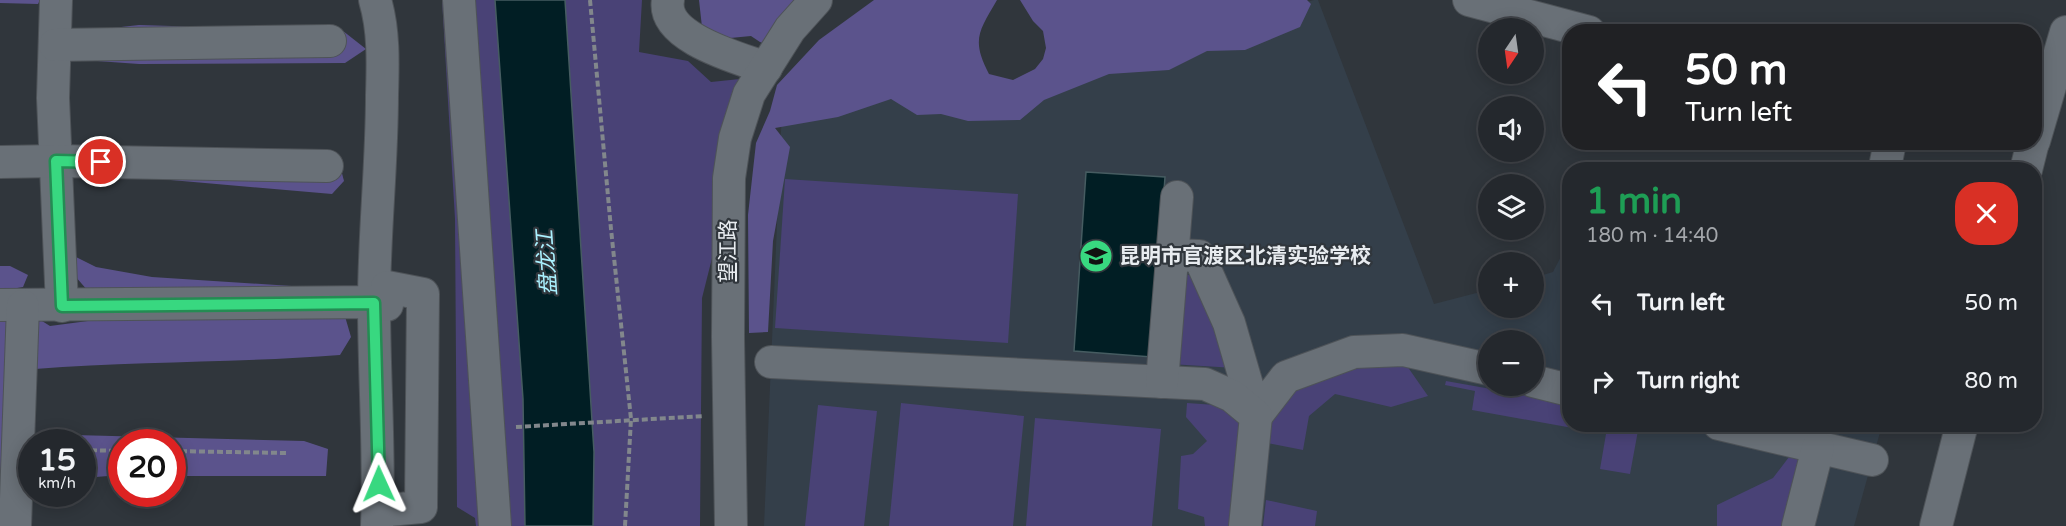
<!DOCTYPE html>
<meta charset="utf-8">
<style>
:root{--surface:#24282d;--page:#2c3035;--text:#f1f3f6;--muted:#a3a6aa;--line:#414449}
body{margin:0;font-family:"Varela Round","Noto Sans SC",sans-serif;background:var(--page);color:var(--text);height:100vh;display:flex;flex-direction:column;font-size:22px;white-space:nowrap}
*{box-sizing:border-box;margin:0}
p{font-size:20px;color:var(--muted)}
.icon{flex:none;width:33px;height:33px;fill:none;stroke:currentColor;stroke-width:2;stroke-linecap:round;stroke-linejoin:round}
.map{position:relative;flex:1;overflow:hidden}
.drawer{position:absolute;left:1562px;top:162px;width:480px;height:270px;display:flex;flex-direction:column;background:var(--surface);border-radius:24px;box-shadow:0 3px 15px #0003,0 0 0 2px var(--line)}
.drawer>*{flex:none}
.hud{position:absolute;left:1562px;top:24px;width:480px;height:126px;border-radius:24px;box-shadow:0 3px 15px #0003,0 0 0 2px var(--line);background:#202124;color:#fff;overflow:hidden}
.needle{width:39px;rotate:193deg}
.buttons{position:absolute;left:1478px;top:18px;display:grid;gap:12px}
.buttons a{display:grid;place-items:center;width:66px;height:66px;border-radius:50%;background:var(--surface);box-shadow:0 3px 15px #0003,0 0 0 2px var(--line);font-size:30px}
.speed{position:absolute;left:18px;top:429px;display:flex;gap:12px;font-size:30px;font-weight:700;text-align:center}
.speed>*{display:grid;place-content:center;width:78px;height:78px;border-radius:50%;background:var(--surface);box-shadow:0 3px 15px #0003,0 0 0 2px var(--line);line-height:1}
.speed small{font-size:15px;font-weight:400}
.speed .limit{border:9px solid #d22;background:#fff;color:#111}
.pin{position:absolute;display:grid;place-items:center;width:51px;height:51px;color:#fff;margin:-26px;border:3px solid #fff;border-radius:50%;box-shadow:0 2px 6px #0007}
.me{position:absolute;width:66px;margin:-33px;rotate:359deg;stroke-linejoin:round;filter:drop-shadow(0 0 4px #0008)}
.turn{display:flex;align-items:center;gap:21px;height:126px;padding:0 24px;font-size:27px}
.turn .icon{width:78px;height:78px;stroke-width:2.5}
.turn b{display:block;font-size:42px;line-height:51px}
.round{display:grid;place-items:center;flex:none;width:63px;height:63px;border-radius:24px;background:var(--page)}
.overview{display:flex;align-items:center;justify-content:space-between;height:102px;padding:0 24px}
h1{font-size:36px;font-weight:700;line-height:45px;color:#1e9e55}
ul{padding:0;list-style:none}
li{display:flex;align-items:center;gap:18px;height:78px;padding:0 24px}
li div{flex:1}
li b{display:block;font-size:22px}
li em{font-style:normal}
.map>svg:first-child{display:block}
</style>
<div class="map">
<svg width="2066" height="526" viewBox="0 0 2066 526">
<rect width="100%" height="100%" fill="#30363c"/>
<path fill="#343f4a" fill-rule="evenodd" d="M1314,0H1318L1434,304L1488,290V308H1533V278L1553,272L1569,241V424L1882,425L1854,526H764L782,108L848,97L950,102ZM1488,340H1533V386H1488Z"/>
<g fill="#494276">
<path d="M442,0H642L639,52L688,61L711,82L740,79L744,131L702,298L700,526H476L475,518L457,507L455,219Z"/>
<path d="M785,179L1018,194L1008,343L775,328Z"/>
<path d="M1179,274L1200,276L1235,368L1170,364Z"/>
<path d="M1371,358L1407,366L1428,396L1391,407L1335,394L1309,416L1303,450L1267,443L1274,403L1301,384Z"/>
<path d="M1446,381L1569,403V424L1639,425L1630,474L1600,469L1606,434L1472,410L1475,391L1445,385Z"/>
<path d="M901,403L1024,416L1013,526H889Z"/>
<path d="M1187,403L1230,406L1245,425L1233,526H1205L1204,517L1178,509L1181,456L1193,454L1207,441L1186,417Z"/>
<path d="M818,405L877,411L864,526H805Z"/>
<path d="M1035,418L1161,429L1152,526H1026Z"/>
<path d="M1789,457L1804,459L1786,526H1717V505L1773,478Z"/>
<path d="M1266,500L1317,511L1315,526H1263Z"/>
</g>
<g fill="#5b538c">
<path d="M0,0H40L38,4L0,3Z"/>
<path d="M699,0H818L785,50L760,42L751,36L720,39L702,27Z"/>
<path d="M874,0H997C979,31 971,40 989,74L1013,80L1035,69L1043,59L1046,48L1043,31L1033,21L1020,0H1307L1311,4L1300,27L1245,50L1207,51L1169,70L1109,74L1044,100L1020,120L968,121L941,114L917,115L891,99L838,117L775,128L790,147L773,241L768,332L749,333L748,215L756,143L770,111L777,85L819,40Z"/>
<path d="M139,25L238,28L338,27L366,49L345,63L139,64L97,61L94,30Z"/>
<path d="M338,158L344,181L332,194L114,175Z"/>
<path d="M74,256L96,267L152,277L337,289L351,337L340,355C239,363 137,361 35,369L0,526V318L42,321L50,326L103,319L88,291L75,276Z"/>
<path d="M0,266H10L28,275L23,287L0,291Z"/>
<path d="M36,434L304,441L328,449L326,476H173L172,442H122L121,475L83,478L82,442H32Z"/>
</g>
<g fill="#011e24" stroke="#465c61" stroke-width="1.5">
<path d="M495,0H565L594,452L593,526H525L523,399Z"/>
<path d="M1086,172L1165,177L1152,357L1074,351Z"/>
</g>
<g fill="none" stroke-linecap="round" stroke-linejoin="round">
<g stroke="#4e5358" stroke-width="34">
<g id="minor">
<path d="M56,0L53,98L62,306"/>
<path d="M375,0C384,30 383,63 382,95C382,164 374,234 374,303C374,378 380,452 377,526"/>
<path d="M459,0L495,526"/>
<path d="M668,0C661,38 739,58 766,68"/>
<path d="M1469,0L1589,32"/>
<path d="M55,45L330,41"/>
<path d="M2034,141L2066,32"/>
<path d="M0,162L56,161L327,166"/>
<path d="M1885,167L1890,142"/>
<path d="M2026,170L2033,142"/>
<path d="M1172,255L1199,256L1229,323L1256,416L1286,377L1354,352L1403,350L1488,369"/>
<path d="M0,305L374,302L387,305V287L423,294L421,507L378,511"/>
<path d="M771,362L1205,384L1232,396L1256,416L1245,526"/>
<path d="M1533,381L1569,390"/>
<path d="M1162,382L1177,197"/>
<path d="M1719,424L1872,460"/>
<path d="M15,526L23,306"/>
<path d="M731,526L728,337L729,178L735,138L749,94L790,29L816,0"/>
<path d="M1798,526L1818,448"/>
<path d="M1936,526L1962,424"/>
</g>
</g>
<g stroke="#82878c" stroke-width="4" stroke-dasharray="6 3" stroke-linecap="butt">
<path d="M590,0L611,229L631,419L625,526"/>
<path d="M516,427L704,416"/>
<path d="M82,450L122,451"/>
<path d="M172,451L287,453"/>
</g>
<use href="#minor" stroke="#697077" stroke-width="32"/>
</g>
<g fill="none" stroke-linecap="round" stroke-linejoin="round">
<g stroke="#248c53" stroke-width="15">
<path id="route" d="M101,162L56,161L62,306L374,303L379,484"/>
</g>
<use href="#route" stroke="#38d880" stroke-width="10"/>
</g>
<defs>
<g id="school-disc" transform="scale(1.725)"><circle r="9.5" fill="#38d880" stroke="#30363c"/><path d="M0-5L7-2L0 1L-7-2ZM-4 1L0 2.5L4 1V4Q0 6-4 4Z" fill="#111"/></g>
</defs>
<g fill-rule="evenodd">
<use href="#school-disc" x="1096" y="256"/>
</g>
<g text-anchor="middle" stroke-width="4.5" stroke-linejoin="round" paint-order="stroke">
<g font-size="21" fill="#e8ecf0" stroke="#30363c">
<text transform="translate(728 251) rotate(-90)" y="7">望江路</text>
</g>
<g font-size="21" font-weight="bold" fill="#e8ecf0" stroke="#30363c" text-anchor="start">
<text x="1119" y="263">昆明市官渡区北清实验学校</text>
</g>
<g font-size="22" font-style="italic" fill="#aaf1ff" stroke="#30363c">
<text transform="translate(546 263) rotate(-94)" y="8">盘龙江</text>
</g>
</g>
</svg>
<div class="buttons">
<a><svg class="needle" viewBox="-14 -14 28 28"><path d="M0-13l5 13h-10z" fill="#e53935"/><path d="M0 13l5-13h-10z" fill="#a3a6aa"/></svg></a>
<a><svg class="icon" aria-label="sound" viewBox="0 0 24 24"><path d="M4 9h4l5-4v14l-5-4H4zM17 9q2 3 0 6"/></svg></a>
<a><svg class="icon" aria-label="layers" viewBox="0 0 24 24"><path d="M12 4l9 5-9 5-9-5zM3 14l9 5 9-5"/></svg></a>
<a>+</a>
<a>−</a>
</div>
<div class="speed"><div>15<small>km/h</small></div><div class="limit">20</div></div>
<div class="pin" style="left:101px;top:162px;background:#d93025"><svg class="icon" aria-label="arrive" viewBox="0 0 24 24"><path d="M6 21V4h12l-3 4 3 4H6"/></svg></div>
<svg class="me" style="left:379px;top:484px" viewBox="-20 -20 40 40"><path d="M0-17L14 15 0 8-14 15z" fill="#38d880" stroke="#fff" stroke-width="4"/></svg>
<div class="hud">
<div class="turn"><svg class="icon" aria-label="left" viewBox="0 0 24 24"><path d="M17 20v-9H6M10 6l-5 5 5 5"/></svg><div><b>50 m</b>Turn left</div></div>
</div>
<section class="drawer">
<div class="overview"><div><h1>1 min</h1><p>180 m · 14:40</p></div><a class="round" style="background:#d93025;color:#fff"><svg class="icon" aria-label="close" viewBox="0 0 24 24"><path d="M6 6l12 12M18 6L6 18"/></svg></a></div>
<ul>
<li><svg class="icon" aria-label="left" viewBox="0 0 24 24"><path d="M17 20v-9H6M10 6l-5 5 5 5"/></svg><div><b>Turn left</b></div><em>50 m</em></li>
<li><svg class="icon" aria-label="right" viewBox="0 0 24 24"><path d="M7 20v-9h11M14 6l5 5-5 5"/></svg><div><b>Turn right</b></div><em>80 m</em></li>
</ul>
</section>
</div>
